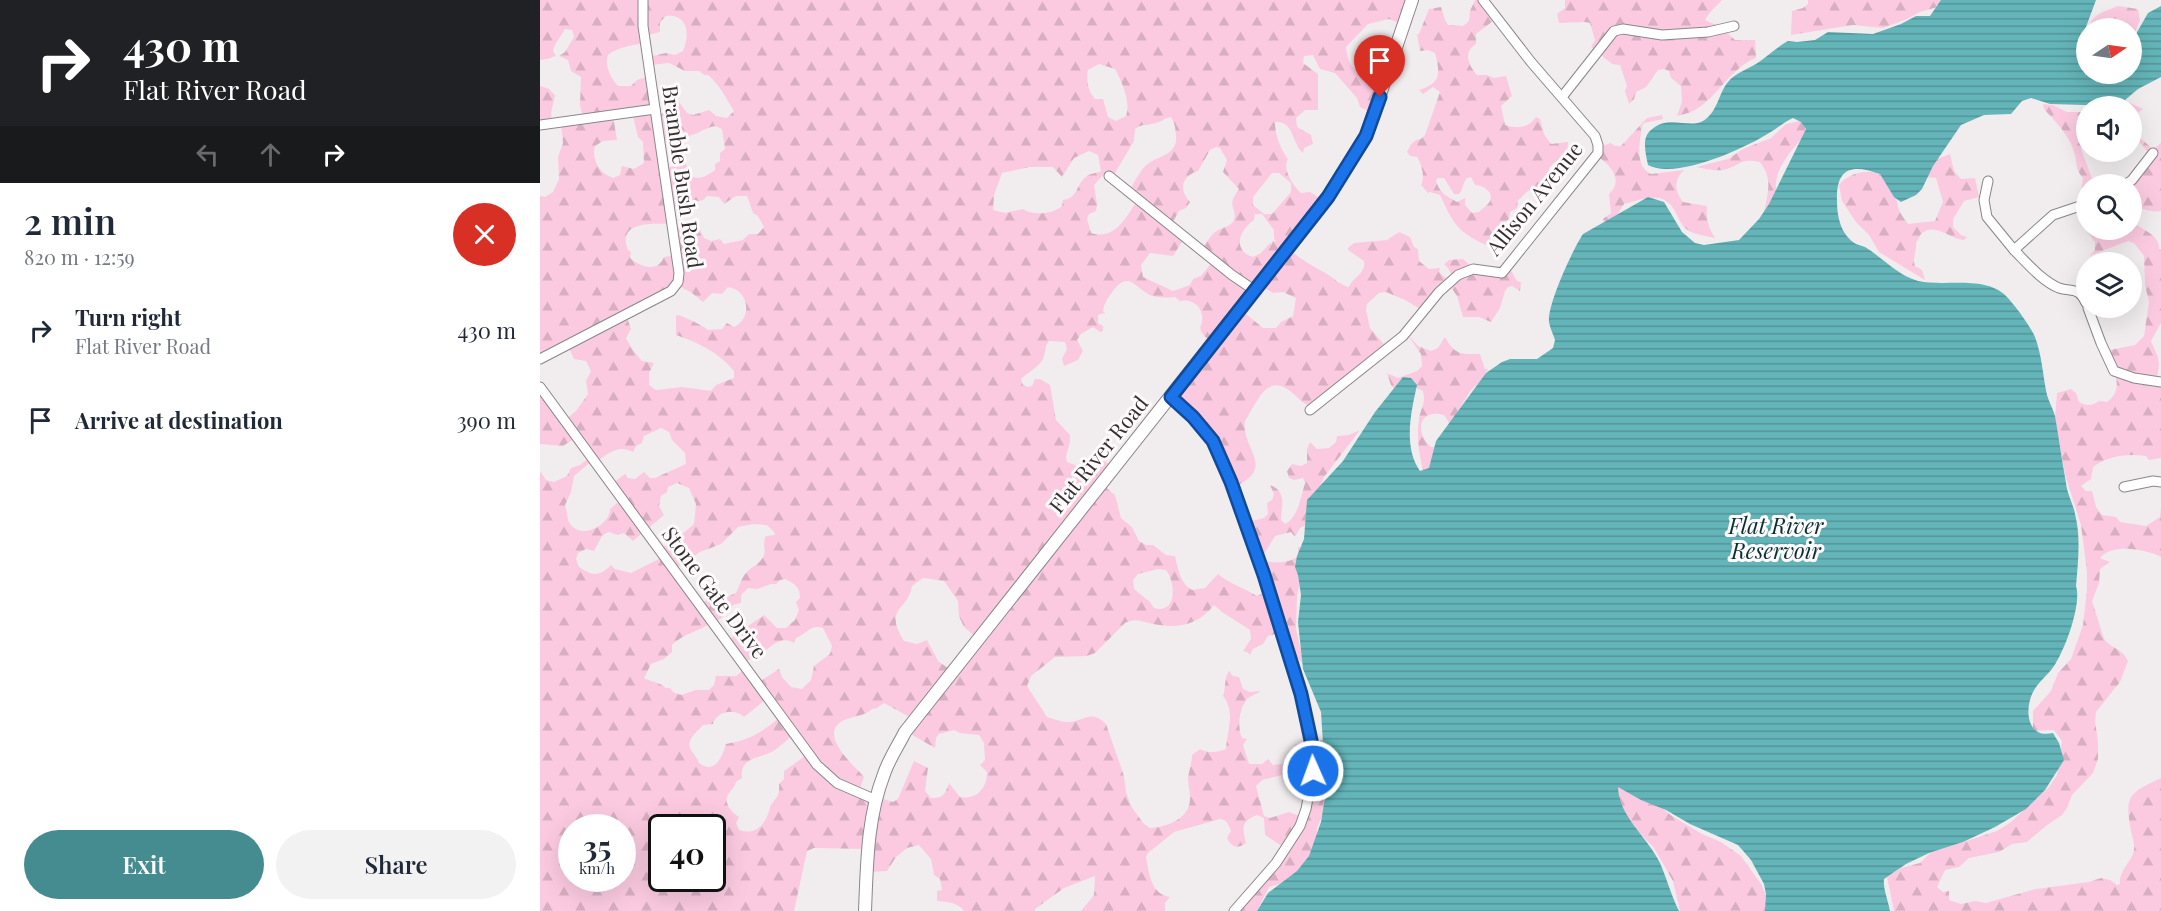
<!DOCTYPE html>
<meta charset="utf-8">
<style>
:root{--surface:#fff;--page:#f2f2f3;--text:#1f2937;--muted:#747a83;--accent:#448c90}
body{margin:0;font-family:"Playfair Display",serif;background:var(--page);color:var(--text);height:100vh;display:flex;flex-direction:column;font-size:22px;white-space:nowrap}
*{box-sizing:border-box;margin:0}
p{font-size:20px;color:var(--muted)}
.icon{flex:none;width:33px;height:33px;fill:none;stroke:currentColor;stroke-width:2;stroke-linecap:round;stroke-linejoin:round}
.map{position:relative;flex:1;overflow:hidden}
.details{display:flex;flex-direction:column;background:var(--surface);width:540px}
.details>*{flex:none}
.banner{background:#202124;color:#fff;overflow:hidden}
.needle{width:39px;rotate:77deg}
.fabs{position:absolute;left:1536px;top:18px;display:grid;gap:12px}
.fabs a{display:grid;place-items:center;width:66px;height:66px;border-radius:50%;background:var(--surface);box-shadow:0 6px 24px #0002;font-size:30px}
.speed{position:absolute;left:18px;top:814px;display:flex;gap:12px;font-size:30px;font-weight:700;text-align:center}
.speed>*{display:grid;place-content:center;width:78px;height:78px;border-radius:50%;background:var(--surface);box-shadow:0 6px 24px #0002;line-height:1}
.speed small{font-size:15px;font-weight:400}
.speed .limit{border:3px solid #111;border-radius:9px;background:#fff;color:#111}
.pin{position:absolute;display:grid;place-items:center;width:51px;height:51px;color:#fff;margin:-62px -26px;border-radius:50% 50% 50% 0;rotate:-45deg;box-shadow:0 0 6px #0007}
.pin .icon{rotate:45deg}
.me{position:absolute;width:66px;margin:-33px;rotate:358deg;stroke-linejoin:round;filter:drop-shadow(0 0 4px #0008)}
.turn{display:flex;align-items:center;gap:21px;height:126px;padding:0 24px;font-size:27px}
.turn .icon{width:78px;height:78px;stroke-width:2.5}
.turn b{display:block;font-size:42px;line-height:51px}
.lanes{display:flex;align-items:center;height:57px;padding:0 24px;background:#0003;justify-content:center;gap:30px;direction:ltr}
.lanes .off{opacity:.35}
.round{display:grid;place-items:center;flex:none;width:63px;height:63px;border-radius:32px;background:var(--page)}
.summary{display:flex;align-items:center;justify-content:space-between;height:102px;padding:0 24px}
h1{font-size:36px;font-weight:600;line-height:45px}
.primary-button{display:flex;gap:12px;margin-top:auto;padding:12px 24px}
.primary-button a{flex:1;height:69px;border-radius:36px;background:var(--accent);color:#fff;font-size:24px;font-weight:600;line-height:69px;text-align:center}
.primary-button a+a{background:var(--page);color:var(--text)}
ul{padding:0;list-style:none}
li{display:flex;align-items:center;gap:18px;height:90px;padding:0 24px}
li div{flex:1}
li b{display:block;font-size:22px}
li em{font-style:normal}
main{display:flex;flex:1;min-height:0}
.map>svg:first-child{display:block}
</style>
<main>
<section class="details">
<div class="banner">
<div class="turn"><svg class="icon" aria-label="right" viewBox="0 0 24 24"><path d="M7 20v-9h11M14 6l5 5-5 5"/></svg><div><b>430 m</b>Flat River Road</div></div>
<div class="lanes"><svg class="icon off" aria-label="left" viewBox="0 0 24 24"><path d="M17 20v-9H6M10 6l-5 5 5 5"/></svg><svg class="icon off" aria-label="ahead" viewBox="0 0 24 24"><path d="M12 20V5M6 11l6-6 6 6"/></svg><svg class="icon" aria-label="right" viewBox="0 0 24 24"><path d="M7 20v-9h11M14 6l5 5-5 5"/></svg></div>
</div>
<div class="summary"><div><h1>2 min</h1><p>820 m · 12:59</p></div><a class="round" style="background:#d93025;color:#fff"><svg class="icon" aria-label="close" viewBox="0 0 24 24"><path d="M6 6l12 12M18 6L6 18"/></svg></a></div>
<ul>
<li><svg class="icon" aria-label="right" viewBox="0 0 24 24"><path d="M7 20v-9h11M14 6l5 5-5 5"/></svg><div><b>Turn right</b><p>Flat River Road</p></div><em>430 m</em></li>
<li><svg class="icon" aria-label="arrive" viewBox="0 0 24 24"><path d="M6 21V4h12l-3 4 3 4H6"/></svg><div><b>Arrive at destination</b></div><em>390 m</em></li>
</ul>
<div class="primary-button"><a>Exit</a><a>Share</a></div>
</section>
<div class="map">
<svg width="1621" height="911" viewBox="0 0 1621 911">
<defs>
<pattern id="forest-firs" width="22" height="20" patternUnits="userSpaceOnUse" patternTransform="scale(1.5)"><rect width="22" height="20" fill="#fbcae0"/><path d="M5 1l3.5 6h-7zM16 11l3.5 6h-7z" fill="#d8aec1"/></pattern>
<pattern id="water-rules" width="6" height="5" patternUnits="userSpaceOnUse" patternTransform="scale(1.5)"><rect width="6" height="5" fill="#64b5b9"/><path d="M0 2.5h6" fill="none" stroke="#539497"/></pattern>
</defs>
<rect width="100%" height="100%" fill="#f1edee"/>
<g fill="url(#forest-firs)" fill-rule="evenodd">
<path d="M0,0H872L864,25L849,19L828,24L806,47C809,68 810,62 822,77L833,78L845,83L834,114L820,107L817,98L795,73L780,69L773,55L764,56L763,63L778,74V110H765L756,118L757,127L771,135L773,144L764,148L763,153C752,144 754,120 735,122C735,135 740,148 748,159C742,170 753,185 761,193L770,192L785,201L749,249C761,260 773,266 787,274C795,279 800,285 809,287C813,277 826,274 824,261L808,250V248L814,243L847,240L859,232L870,237L874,247L878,249L879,261L889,269L900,268L899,272L910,282L914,278L907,267L904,264L909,260L923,259L934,269L968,265L977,281L981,282L980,291L972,286L968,287L965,291L960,308L951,322L939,317H923L917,296L910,286L885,312L865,300L846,292L839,293L827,304L826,310L830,328L848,349L772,407C760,402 759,398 750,391C727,372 716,404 705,421C700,448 738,467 694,487L680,451L634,398L672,342C668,339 663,336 661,331C659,324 661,329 662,321C664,308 653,298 640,301L635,297C628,298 614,298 608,294C594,286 588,271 573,291C568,298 564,303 563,311L565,313L558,315V323L563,326V331L560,332L553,327L541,334L537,340L543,351L538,360L524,366L522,359L527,349L525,342L509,341C504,347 506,352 503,359C499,367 487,373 481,379L483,385L488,387L492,386L495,379H500L510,385L516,420L530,435V442L526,456L527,462L540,467L551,459L559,458L574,467L563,485L575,495L581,518L592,527L599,541L606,545H613L626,555L635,556C638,569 640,583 652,590L665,588L678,574C690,584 704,588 717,596L728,591L707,522L724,518L728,514L727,503L732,500L734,494L730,485C748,492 741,506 741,520L745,524C758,518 761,496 765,483L763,478L754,480L749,478L747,471L752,464L761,466L767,463V449L770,442L777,449L789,448L796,442L797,436L809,435L820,430L784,477L766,525L760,528L755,537L751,532L735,536L720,561C733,562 747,565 758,556V547L761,548V578L757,596L756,629L764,664C753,657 748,644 742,632L728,636L723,644L713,649L710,655L707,652L703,651L711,639L710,630L682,612L674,605C658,625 639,629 613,624C603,622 596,617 585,623L555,653L547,656L515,657L491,676L487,686L507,717C514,719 524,723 531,722C546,719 552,710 566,724L584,776L586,792L591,806L603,823L610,828C627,827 651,819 650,797C650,791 648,785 648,778C649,770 652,763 652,755L660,749C669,754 677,752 686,749C687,730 696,712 683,696C686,687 684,678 689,671L693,676L699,677L703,689L710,692L719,691L720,692C716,694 710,696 707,699C699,709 697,727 702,738L707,739L703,745L709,764H722L728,759L733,765L750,763L755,758L754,746L756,744L784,740L786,762L783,814L777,828L776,848L760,878L729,887L717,911H695L743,847L725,835L724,818L717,815C701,821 702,828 706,843C698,849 692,848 687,838L691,831C688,824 687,820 680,819L634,832L608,853L606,857C609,874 611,894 630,897L625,903V911H541L554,895L555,876L524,888L495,909V911H424C417,902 408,902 397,901V891L402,890L400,879L394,875L391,859L379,845L367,848L356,857L347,871L328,872V849L274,848L267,851L254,911H0V471L6,480L14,482L27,476L31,468L40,465L50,457L37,437L23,446L0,444V387L25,420L36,411L48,394L46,381L51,371L46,361L34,359L28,346L0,360V196L5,197L13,192L19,179L18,157L23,143L21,123L43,118L40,105L41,77L31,71L28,60L19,56L25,52L34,37L32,30L25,29C21,37 15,42 13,51L16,56L7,59L0,60ZM126,16C148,14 150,34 143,51L135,55L126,53L108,57L110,65L129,63L145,71H159L164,75H168C180,85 185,97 194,111L187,118L176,116L169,110L153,115L147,113C141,104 134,97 130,87L126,86L129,109L127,110L129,112L116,115L109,76L97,80L91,86H78C71,78 64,66 68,55C78,47 93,45 106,43L105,36L120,32V22ZM559,64L575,69C582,82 591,102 586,116L576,121L568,117L563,99H555C548,91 546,80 548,70ZM92,112L98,137L103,142L104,163L94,169L82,166L80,175L73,178C60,174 51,160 55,146L63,141L77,140L73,116ZM631,117C635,124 635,126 636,135C638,154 622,155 609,163C601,168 594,183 589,191L598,200C586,216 576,241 551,233L547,219L549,214L556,211L557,204L554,185L564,174L572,178L594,141L595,129C602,123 608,126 616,123C621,122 625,118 631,117ZM175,126L182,129L185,149L180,153V161L175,164V170C161,180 152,183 146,164L126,168L121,141L134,139L140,144L144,143L148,136C159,134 164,128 175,126ZM676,147L680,148L687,160L683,172L699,189C685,208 698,208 694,220C691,227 684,227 678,230C672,233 667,242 662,248L674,260L661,276L653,279L650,285L633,291L603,277L601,265L610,253L633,256L645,237L631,225L639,211L646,208L650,202C638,189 642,176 658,171L670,150ZM549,151L558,155L561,171C558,173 551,173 547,176C536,183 539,198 523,200L522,206C513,214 493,216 483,209L465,213L453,210L454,195L462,173L490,167H513L522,177L534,158ZM732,173H739L751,183V192L732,214H724L713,205V197ZM167,196L179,197L184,204L196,196H207L213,213L218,216L224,227L218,234H209L203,240L184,244L180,239L171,241L164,238L157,224L146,228H134L137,255L124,257C118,273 100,267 90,258L91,252L88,250C76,220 115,224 133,224L131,208L163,200ZM715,214H722L734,230V238L736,242L732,241V244L730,243L721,253L713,257C692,251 699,230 714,220ZM720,285L733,293L743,292L756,298L753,316L741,322L736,328H723L700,309ZM139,286L152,293L163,302L172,293L182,294L188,287C209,290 213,318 194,327L187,323L182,329L168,330C164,326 145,317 138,315L136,316V335C159,343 178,352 194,371V378L176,385L171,391L142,387L116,390L109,385V373L114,363L102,361C96,354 90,347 86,338L91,329L86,315ZM121,428L129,432L132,440L145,453L146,464L115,478H110L104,472L95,479L88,478L85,474L73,483L82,499L70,509C70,524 45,538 33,527C26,522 28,513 25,505L31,492L34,476L53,460L56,462C69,453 78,444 93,452L96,446L102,443L104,436ZM137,483L149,488L156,504L154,524L135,540L120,549L123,557L91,573L75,569L71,565C59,577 52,576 39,567L36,559L38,553L46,549L54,551L62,536L68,532L78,535L84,533L93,541L124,515L119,506L121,496L127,492L128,487ZM213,524L227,525L234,532L235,535L226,536C222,544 226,548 224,555C221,564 212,566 207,572C201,578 200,585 196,593L182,599L172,596L161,604L135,569L160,552L181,544L198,527ZM618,569L626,570C636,583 637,615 614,608L610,602L594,589L593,580L598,574ZM383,578L404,581L418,601L419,616L424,627L437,638L412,671L398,661L387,640L377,644L364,641C343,607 368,611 372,586ZM245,579C255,584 260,587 260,598L256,602L259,610L255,620L246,628H237L224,615L188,640L205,663L216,655H221C230,646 242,635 254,643L256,638C267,634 270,624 283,628L292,646L290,654L274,666L271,680L262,689L251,687L242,677L239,669L219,682L206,668L196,676H176L174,685L169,690H156L141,695L133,692L130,688H126C120,682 111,682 104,678L111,664L124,659L132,652V645C144,633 159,632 172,622L175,623L190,611L193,605L201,603V595L208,588L217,589L231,584H236L240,580ZM229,697L240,717C221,733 211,739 186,744C182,757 175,775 159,763C157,757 154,755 151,750C145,740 157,732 163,725L173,724C177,711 195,708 204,717ZM344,703L373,719L367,732L395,748L396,738L399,734L414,730L420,733L439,735L444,743L445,760L440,765L447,772C447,788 437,800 420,797L409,783C405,794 404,798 391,798L385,791L388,768L374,761L358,799L353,802L319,791L324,777C315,766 278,736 302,721C311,716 324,717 332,709L337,708ZM254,734L268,754L244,771V779L239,784C240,794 237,797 231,805C229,808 230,811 228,814C223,827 214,835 199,830L196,823L199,817C192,813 183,803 188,795C191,789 194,789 196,782L202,778C199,756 222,759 235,750C242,745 248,739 254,734ZM758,771L773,773L762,817L749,812L730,818L724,816L716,786L722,780ZM32,828H82V879H32ZM122,828H172V879H122Z"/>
<path d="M935,0H944L957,18L936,34V44C923,52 928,65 937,75H947L954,78L966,76L972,96L961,106L965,125C977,129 989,128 996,117L1000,119L1004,134L1011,144L1028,142L1026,160L1015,162L1009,168V182L988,191L978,200L977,208L970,212L969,219L960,225L946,245C916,231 914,224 900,195L890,192L888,193L881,185C885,176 882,165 877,157L870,156L867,152C871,145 872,140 881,139L885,135L900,92L893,87L883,94L879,90C902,83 900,73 895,53L888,50L880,51L877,34H879L889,9L901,7L905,20L908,25L923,26L929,21L930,11ZM931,177L935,185C943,185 954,192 950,201C948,205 942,209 939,212L932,213L925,205V198L917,202C906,196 899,193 896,180L898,178H904L914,194H919C924,189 922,183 927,178Z"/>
<path d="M1025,0H1182C1176,7 1170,11 1165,20L1182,28L1195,40H1215L1216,58C1190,68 1179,96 1155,110C1150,113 1143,114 1137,116L1142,102L1141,86L1131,78L1129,71L1124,69L1118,70L1106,87L1096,92L1094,99L1089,104L1085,91L1087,86L1080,65L1072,64L1051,47L1055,40L1050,23L1045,22L1019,23L1017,14L1025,8Z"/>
<path d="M1268,0H1408L1401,6L1380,12L1367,19L1343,28L1313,25L1251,35L1252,11L1263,8L1268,4Z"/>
<path d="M1578,6L1598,9L1600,20L1593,37L1595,42L1592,58V28H1549C1551,14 1566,11 1578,6Z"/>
<path d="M0,86L9,89L15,95L11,113L12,123L0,125Z"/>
<path d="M1585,97L1586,101L1603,109L1595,115V122L1600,126V138L1613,149L1621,143V211C1611,213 1602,207 1592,208V184L1610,155L1592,133V106H1577Z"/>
<path d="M1503,104L1513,105L1527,112H1546V130L1541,135L1543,144L1541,149L1554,184H1546V230H1592V221C1601,230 1620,234 1619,249L1621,250V323L1611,341C1618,358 1621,358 1617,378L1621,382V458L1609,460L1606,456C1588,453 1567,456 1553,467L1551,479L1541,486L1546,491H1552L1556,507L1562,515L1576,517L1580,522L1606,526L1620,517L1621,508V557C1606,549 1572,543 1560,558L1570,562L1560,569L1559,583L1552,601L1564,639C1572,649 1582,648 1588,661L1580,682L1556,712L1555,721L1558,742V759L1553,773L1532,795L1527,808L1522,815L1507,825L1487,842L1472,844L1459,852L1429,858L1419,867L1405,870L1397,887L1403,892L1409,891V900L1421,904L1435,901L1446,903L1496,889L1549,882L1561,878L1570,880L1577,885L1580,884C1578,871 1592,862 1594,850C1595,845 1592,836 1591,831C1584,794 1590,793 1621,778V911H1354L1347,877L1361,868L1380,863L1390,853L1457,831L1471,822L1509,787L1517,775L1522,741L1514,730L1493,731V711L1511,691L1518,673L1531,659L1543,625L1547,590V572L1541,525L1525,474L1515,419L1517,393L1531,389L1536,393L1539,402C1547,406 1552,406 1559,401L1567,402C1586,389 1573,367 1565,351L1595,345L1604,336L1609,302L1605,285L1604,256L1594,243L1588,241L1549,256L1555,250V242L1540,223L1537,209L1546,204L1541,191L1543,178C1534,167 1538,164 1534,152C1530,136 1515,121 1504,109Z"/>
<path d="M1122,115L1123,119L1104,123L1102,126C1100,142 1094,166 1111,174L1144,170C1133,181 1135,191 1143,202L1167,206C1166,219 1168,227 1175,238C1167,236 1158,235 1151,232C1144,229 1140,222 1137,215C1125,189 1106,198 1084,204L1077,215L1064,222L1063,219L1071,213L1069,194C1084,181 1071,165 1058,157L1059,147L1071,143L1075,146H1081L1107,118Z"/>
<path d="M1260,121L1265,124V135C1254,147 1237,166 1236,183C1235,187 1237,193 1237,198L1224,212C1228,191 1233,180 1220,162C1200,158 1202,164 1187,169C1177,172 1166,169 1156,167L1188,159L1203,149L1231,138L1246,124Z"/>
<path d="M1410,154L1414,171L1421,179L1435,178L1439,197L1424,201L1413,219V227L1421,235L1427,237L1424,240C1411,240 1395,221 1381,234C1379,237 1378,240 1376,243C1377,251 1372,258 1375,266L1382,270L1385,280L1339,252L1329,235L1316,222L1302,201L1299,185C1311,170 1340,165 1352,185C1357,193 1356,204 1360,212C1362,216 1365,220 1368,224L1395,221L1403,202L1396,178L1385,177L1397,159Z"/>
<path d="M867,334L878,346L891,351L898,348L905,337C915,355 920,354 940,354L945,369H948L941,381L931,390L910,424L904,415C879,408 874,432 891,447H900L885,478C880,459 876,439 879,419C881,407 886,405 883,391L869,384L854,389L851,385L847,373L858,378L877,371L882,366L881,354Z"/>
<path d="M1074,782L1100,791L1132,816L1162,834L1181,842L1201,856L1221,884L1226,895L1229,911H1140L1133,881L1114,848L1094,827L1076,796Z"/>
</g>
<path fill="url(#water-rules)" d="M1401,0H1556L1543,35V44L1546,49V74H1592V41L1608,13L1621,6V77L1598,89L1578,106L1510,104L1491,98L1482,101L1471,114L1444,115L1421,125L1393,166L1382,189L1376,195L1361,202L1354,197L1340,174C1312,164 1296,167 1297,201C1297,217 1301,235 1316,244C1319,245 1322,246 1325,247C1343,258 1357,275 1378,281C1405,287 1445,275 1466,296C1474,304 1491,327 1495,337C1502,355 1503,377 1507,395C1509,402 1513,409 1515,416C1519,439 1522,461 1526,483C1527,494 1533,503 1535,514C1541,537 1538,563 1536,586C1542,604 1525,650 1514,666C1508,675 1498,682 1493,692C1484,710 1487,739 1513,733L1519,743L1524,760L1505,790L1486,809L1455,827L1423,842L1389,853L1366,864L1344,879C1343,889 1348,900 1350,911H1225L1226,894L1224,884L1211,860L1198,845L1150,824L1126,810L1101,800L1078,787C1079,817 1107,836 1120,863C1127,879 1131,895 1139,911H717L728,893L757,871L769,856L781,822L786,791L781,712L763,669L758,622L761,595L758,575L755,567L757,556L764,539L767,500L803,461L835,412L863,377L871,378L877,385C871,412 863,447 880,471L889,468L896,441L946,373L962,362L970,359H997L1013,348L1015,340C1013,334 1010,328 1009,322C1007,305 1033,249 1043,234L1108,197L1124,202L1142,232L1155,243L1164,245L1199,240L1219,219L1229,204L1266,129L1261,122L1253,118C1244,122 1238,128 1229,133C1204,149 1135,180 1108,165C1106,154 1101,138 1111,130C1128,114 1149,129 1163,121C1178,112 1178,94 1188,82C1195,73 1209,69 1219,62C1229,55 1237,47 1248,41L1257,42L1275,40L1288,32L1333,34L1361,24L1376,16H1390Z"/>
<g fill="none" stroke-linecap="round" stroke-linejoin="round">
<g stroke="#8a8688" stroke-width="11">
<g id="minor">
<path d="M1022,97L1074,31L1083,29L1122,35L1168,32L1194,26"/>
<path d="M0,125L115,109"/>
<path d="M569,176L692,275L714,290"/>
<path d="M1448,181L1444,200L1447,217L1474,250L1513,215L1546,204"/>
<path d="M1586,184L1592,180L1613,153"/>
<path d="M1474,250C1487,263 1502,281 1519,288C1532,292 1539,287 1546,303"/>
<path d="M1548,308L1561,343L1574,371L1594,378L1621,382"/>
<path d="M0,359L131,291L138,282L139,273L103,26V0"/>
<path d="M0,387L277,765L297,783L336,800"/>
<path d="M631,397L659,424L678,450L724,575L761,694L772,745L773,771L766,809L760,826L736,863L694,911"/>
<path d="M770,410L863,336L899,292L918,275L933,269L962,273L1058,153V145L1055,136L991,62L943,0"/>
<path d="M1584,487L1613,481L1621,482"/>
</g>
</g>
<g stroke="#8a8688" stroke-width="14">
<path id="major" d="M325,911C327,864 327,818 344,774C349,759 358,746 365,732L788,197L826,136L872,0"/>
</g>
<use href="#minor" stroke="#fff" stroke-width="9"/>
<use href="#major" stroke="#fff" stroke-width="12"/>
</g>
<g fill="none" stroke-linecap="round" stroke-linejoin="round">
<g stroke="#114b97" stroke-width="15">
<path id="route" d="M773,771L772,745L761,694L724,575L691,482L673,441L653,417L631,397L788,197L826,136L840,97"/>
</g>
<use href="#route" stroke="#1a73e8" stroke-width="10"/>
</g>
<g text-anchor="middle" stroke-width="6" stroke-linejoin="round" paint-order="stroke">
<g font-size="21" fill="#323031" stroke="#fefafc">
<text transform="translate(142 177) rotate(82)" y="7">Bramble Bush Road</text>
<text transform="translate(995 199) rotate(-51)" y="7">Allison Avenue</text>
<text transform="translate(559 455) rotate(-51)" y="7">Flat River Road</text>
<text transform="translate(174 593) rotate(53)" y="7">Stone Gate Drive</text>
</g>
<g font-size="22" font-style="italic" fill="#073032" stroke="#fefafc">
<text x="1236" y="534">Flat River<tspan x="1236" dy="25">Reservoir</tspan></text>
</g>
</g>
</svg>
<div class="fabs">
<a><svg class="needle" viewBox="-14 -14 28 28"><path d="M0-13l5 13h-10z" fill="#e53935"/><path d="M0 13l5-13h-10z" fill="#747a83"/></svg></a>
<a><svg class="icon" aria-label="sound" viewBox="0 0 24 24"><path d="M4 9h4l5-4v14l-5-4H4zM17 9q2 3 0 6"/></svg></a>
<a><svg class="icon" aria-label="search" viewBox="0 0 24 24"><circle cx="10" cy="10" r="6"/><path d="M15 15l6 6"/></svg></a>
<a><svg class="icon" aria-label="layers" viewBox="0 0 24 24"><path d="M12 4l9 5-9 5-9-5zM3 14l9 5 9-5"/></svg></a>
</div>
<div class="speed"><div>35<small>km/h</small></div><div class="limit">40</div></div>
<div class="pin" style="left:840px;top:97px;background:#d93025"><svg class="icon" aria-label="arrive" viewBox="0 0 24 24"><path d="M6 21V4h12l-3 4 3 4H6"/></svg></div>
<svg class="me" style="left:773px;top:771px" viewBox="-20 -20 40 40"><circle r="17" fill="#1a73e8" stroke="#fff" stroke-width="3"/><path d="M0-11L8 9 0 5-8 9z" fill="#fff"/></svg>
</div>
</main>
